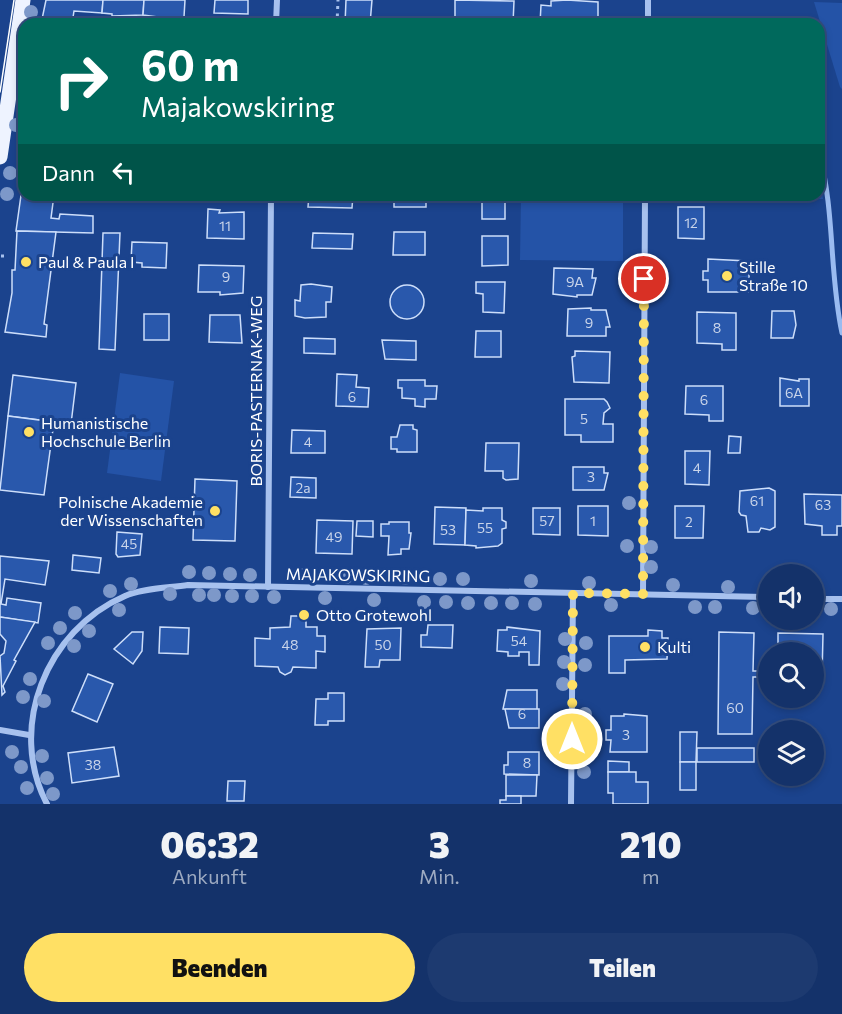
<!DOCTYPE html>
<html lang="de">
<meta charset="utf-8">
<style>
:root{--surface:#14326a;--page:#1d3a70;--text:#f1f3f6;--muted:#9daac1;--line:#334d7e;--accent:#ffe064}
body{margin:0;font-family:Commissioner,sans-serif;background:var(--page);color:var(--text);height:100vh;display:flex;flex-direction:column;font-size:22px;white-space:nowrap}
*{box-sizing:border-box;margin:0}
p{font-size:20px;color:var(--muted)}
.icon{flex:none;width:33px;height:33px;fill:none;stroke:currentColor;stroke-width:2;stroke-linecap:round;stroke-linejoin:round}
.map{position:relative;height:804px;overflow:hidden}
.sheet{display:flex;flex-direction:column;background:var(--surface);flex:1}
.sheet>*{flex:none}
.guide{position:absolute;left:18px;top:18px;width:807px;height:183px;border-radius:18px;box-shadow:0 3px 9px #0003,0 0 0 2px var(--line);background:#00695c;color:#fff;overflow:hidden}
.fabs{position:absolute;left:758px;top:564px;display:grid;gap:12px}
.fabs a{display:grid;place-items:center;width:66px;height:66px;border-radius:50%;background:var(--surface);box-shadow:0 3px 9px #0003,0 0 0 2px var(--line);font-size:30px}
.pin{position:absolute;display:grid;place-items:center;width:51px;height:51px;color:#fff;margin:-26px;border:3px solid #fff;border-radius:50%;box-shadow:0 2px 6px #0007}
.me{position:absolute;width:66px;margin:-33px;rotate:0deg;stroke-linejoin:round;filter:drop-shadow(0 0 4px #0008)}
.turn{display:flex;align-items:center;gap:21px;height:126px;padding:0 24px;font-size:27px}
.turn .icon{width:78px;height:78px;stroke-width:2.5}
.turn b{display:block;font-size:42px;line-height:51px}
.then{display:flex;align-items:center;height:57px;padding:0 24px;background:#0003;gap:12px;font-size:22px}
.eta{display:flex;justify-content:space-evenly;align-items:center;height:102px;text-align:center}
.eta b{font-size:36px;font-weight:800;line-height:42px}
.primary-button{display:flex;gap:12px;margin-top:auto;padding:12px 24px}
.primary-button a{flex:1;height:69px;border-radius:36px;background:var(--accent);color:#111;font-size:24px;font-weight:800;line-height:69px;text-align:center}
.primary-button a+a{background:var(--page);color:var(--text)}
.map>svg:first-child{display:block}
</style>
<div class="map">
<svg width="842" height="804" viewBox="0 0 842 804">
<rect width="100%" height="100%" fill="#1b438d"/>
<g fill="#2453a7">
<path d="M814,2L842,3V89L840,87Z"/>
<path d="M819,171L823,199L663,197L819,195Z"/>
<path d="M521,195H623V261L520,260Z"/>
<path d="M120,373L174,381L161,481L107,473Z"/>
</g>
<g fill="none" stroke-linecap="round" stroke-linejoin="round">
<path stroke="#9abbf0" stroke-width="5" d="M819,153C835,211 829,273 842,333"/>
</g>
<g fill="#2958ac" stroke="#cddefa" stroke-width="1.5">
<path d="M46,0H103L102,13L74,11L72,24H41Z"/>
<path d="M103,0H144L143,15L112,16V14L102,13Z"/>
<path d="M144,0H185L184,17H174L173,19L143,15Z"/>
<path d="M215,0H248V14L214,13Z"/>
<path d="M346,0H372L370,24H345Z"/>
<path d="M455,0L514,1L513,24H455Z"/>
<path d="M567,0L598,2V24H540L541,5L551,6V1Z"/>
<path d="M699,21L734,22L733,24H699Z"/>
<path d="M23,181L24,195H54L51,218L59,219L60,214L93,216V233L16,231Z"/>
<path d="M148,195H171L170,201L147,198Z"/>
<path d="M309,195H353L352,208L308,207Z"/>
<rect x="394" y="195" width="32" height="12"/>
<rect x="482" y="195" width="23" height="24"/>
<path d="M678,207H704V239L678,238Z"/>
<path d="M208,209L220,210L219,213L244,212V239L207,238Z"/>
<path d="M17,231L56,232L44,324L47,325L46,337L5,332L12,293V270H15Z"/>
<path d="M394,232H425V255H393Z"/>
<path d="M103,233H120L115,350L99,349Z"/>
<path d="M313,233L353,234L352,249L312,248Z"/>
<path d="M482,236H508V265L482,266Z"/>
<path d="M132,242L167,243L166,268L142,267V263L131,262Z"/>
<path d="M708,259L748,261L750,290L748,292H708V280H703V271H708Z"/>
<path d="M199,265L244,266L243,293L220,295V292H198Z"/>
<path d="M554,268L593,269L592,278H596L592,295H577V297L553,294Z"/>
<path d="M476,282H505L504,313L483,312V294L476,293Z"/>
<path d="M311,284L332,287L331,302H326V317L305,318L295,316V300L300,301L301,285Z"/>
<circle cx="407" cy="302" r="17"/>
<path d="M591,308V310H606L610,327H606V336H567L568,309Z"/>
<path d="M772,311H794L796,325L793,338H771Z"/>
<path d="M697,312L736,313V350H722V344L697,343Z"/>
<rect x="144" y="314" width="25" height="26"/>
<path d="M210,315H240L242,343L209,342Z"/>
<path d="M476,331H501V357H475Z"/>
<path d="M304,338L335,339V354L304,353Z"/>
<path d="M382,340L416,341V360L385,359Z"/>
<path d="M575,351L610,352L609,383L574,382L572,357L575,356Z"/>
<path d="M337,374L357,375L356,387L369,388L368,407L336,406Z"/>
<path d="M13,375L76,383L71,424L8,416Z"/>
<path d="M780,378L799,381V379H809V406H780Z"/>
<path d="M398,380H425V386H437L436,399H425V407L415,406V399L402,398V388H398Z"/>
<path d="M686,386H723V421H709V415L685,414Z"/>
<path d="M565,399H604L607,402L610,408L604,413L603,424H613V442H581V435H565Z"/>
<path d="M8,416L54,422L44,495L0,490Z"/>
<path d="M400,425H413V429L417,430V452H397V449H391V437H397Z"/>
<path d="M292,430L325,431V453H291Z"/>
<path d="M729,436L741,437L740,453H728Z"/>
<path d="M486,443H519L518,479L506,480L503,478V471H485Z"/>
<path d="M685,451H710L709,485L685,484Z"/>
<path d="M573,467H604V473H608L604,490H573Z"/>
<path d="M291,477L316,478V498L290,497Z"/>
<path d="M195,479L237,481L235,541L193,540Z"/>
<path d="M769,488L775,491V527L770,530L761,528L759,532H748L746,516L741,515L739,512L740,491Z"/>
<path d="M804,494L842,495V526H837V535H822V526L805,524Z"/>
<path d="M578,506H608V536L578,535Z"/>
<path d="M675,506H704L703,538H675Z"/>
<path d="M435,507L466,508L465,545L434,544Z"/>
<path d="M483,508H502V520L506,522V528L502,529V543L498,546L476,548V546L465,545L466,510L483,511Z"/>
<path d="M533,508H560V535L533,534Z"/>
<path d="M317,520L353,521L352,554L316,553Z"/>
<path d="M357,521H373V537L356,536Z"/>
<path d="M389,522H409V533H411L409,549H401V554L388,555L389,536H381V524H389Z"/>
<path d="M117,532L142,534L140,555L118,557L116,554Z"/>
<path d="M73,555L101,558L99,573L72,570Z"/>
<path d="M0,556L49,561L45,585L5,579L1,604L6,605L7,598L41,603L38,623L0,617Z"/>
<path d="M291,616H306V627H317V636H325V652L316,651V668L293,667L291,672L285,675L280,672L278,667L255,666V638L270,639V628L290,627Z"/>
<path d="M0,617L35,622L14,660L16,661L3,686L5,692L2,695L0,656L4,653L6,641L0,634Z"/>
<path d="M428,625H453L452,648L421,647V635H427Z"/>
<path d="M160,627L189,628L188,654L159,653Z"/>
<path d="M507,627L540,631L539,665H529V652H519V656H508V652L497,651L498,630H507Z"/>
<path d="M401,628L400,660H380L379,667H365L367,629Z"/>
<path d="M648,630L662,631V638H668L667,659L625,660V673H609V636H648Z"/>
<path d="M132,632H143L142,651L133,664L114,649Z"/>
<path d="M719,632L754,633L753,671H761L760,677H753L752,734H718Z"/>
<path d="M778,633L823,634L822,678H813V652H778Z"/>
<path d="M88,674L113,684L97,722L72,711Z"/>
<path d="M507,690H537V710L503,709Z"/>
<path d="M328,693H344V721H328V725H315L316,699H328Z"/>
<path d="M505,709H539V728H509Z"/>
<path d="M624,714L647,716V752H610L611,740H606V730H611V716H624Z"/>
<path d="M680,732H697L696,762H680Z"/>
<path d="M114,747L119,776L72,783L68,753Z"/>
<rect x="697" y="748" width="57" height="14"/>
<path d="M508,752H539V775L504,774V765H508Z"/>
<path d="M608,761L629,762V772H608Z"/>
<rect x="680" y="762" width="16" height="28"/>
<path d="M608,772H636V782H648V804H613V793H608Z"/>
<path d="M506,775H537L536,796H506Z"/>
<path d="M228,781H245L244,801H227Z"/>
<path d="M506,796H521V804H500V800H506Z"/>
</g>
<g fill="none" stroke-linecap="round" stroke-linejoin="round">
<g stroke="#a7c1ee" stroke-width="3" stroke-dasharray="3 4.5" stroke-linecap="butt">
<path d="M337,24L338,0"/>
<path d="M1,256H5"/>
</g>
<g stroke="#a7c1ee" stroke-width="6">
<path d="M276,24L277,0"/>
<path d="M648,24V0"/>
<path d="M268,587L271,195"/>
<path d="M643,594L645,195"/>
<path d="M813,599H842"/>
<path d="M0,730L29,735"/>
<path d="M47,804C7,728 46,630 125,596C144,588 168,588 188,585L768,597"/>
<path d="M571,804L573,593"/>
</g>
<path stroke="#eef3ff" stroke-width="15" d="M0,157L23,0"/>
<path stroke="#fff" stroke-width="1.5" d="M0,92L14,0"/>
</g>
<g fill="#7d98c9">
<circle cx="31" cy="12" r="7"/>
<circle cx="16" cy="125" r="7"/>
<circle cx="10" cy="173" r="7"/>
<circle cx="7" cy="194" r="7"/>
<circle cx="629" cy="503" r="7"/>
<circle cx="627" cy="546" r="7"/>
<circle cx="651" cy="547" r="7"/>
<circle cx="651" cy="567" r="7"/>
<circle cx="189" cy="572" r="7"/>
<circle cx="209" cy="573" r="7"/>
<circle cx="230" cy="574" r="7"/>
<circle cx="250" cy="575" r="7"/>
<circle cx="300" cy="575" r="7"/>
<circle cx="346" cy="577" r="7"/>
<circle cx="366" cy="578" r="7"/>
<circle cx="405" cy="578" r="7"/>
<circle cx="440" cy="579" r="7"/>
<circle cx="463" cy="579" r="7"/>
<circle cx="531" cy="581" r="7"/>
<circle cx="589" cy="583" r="7"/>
<circle cx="131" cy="584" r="7"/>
<circle cx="673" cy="585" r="7"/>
<circle cx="728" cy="587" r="7"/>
<circle cx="110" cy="591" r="7"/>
<circle cx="170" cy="594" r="7"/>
<circle cx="199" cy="595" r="7"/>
<circle cx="214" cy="595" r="7"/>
<circle cx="232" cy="596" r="7"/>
<circle cx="252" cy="596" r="7"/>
<circle cx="274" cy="597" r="7"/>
<circle cx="325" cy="598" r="7"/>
<circle cx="374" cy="600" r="7"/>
<circle cx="424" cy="602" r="7"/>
<circle cx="446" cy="602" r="7"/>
<circle cx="468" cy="603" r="7"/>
<circle cx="491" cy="603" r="7"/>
<circle cx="512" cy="603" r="7"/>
<circle cx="535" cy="604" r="7"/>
<circle cx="611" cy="605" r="7"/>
<circle cx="695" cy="607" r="7"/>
<circle cx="715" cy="607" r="7"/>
<circle cx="753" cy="608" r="7"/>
<circle cx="831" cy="609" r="7"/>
<circle cx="119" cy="610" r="7"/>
<circle cx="75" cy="613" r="7"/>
<circle cx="60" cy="628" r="7"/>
<circle cx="89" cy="631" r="7"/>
<circle cx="565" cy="639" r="7"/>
<circle cx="48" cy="643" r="7"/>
<circle cx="586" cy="643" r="7"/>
<circle cx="74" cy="646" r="7"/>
<circle cx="564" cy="662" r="7"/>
<circle cx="585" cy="665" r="7"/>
<circle cx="30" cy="679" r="7"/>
<circle cx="563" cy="684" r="7"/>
<circle cx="23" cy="697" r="7"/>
<circle cx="44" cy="701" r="7"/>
<circle cx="585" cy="714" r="7"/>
<circle cx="12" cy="752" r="7"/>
<circle cx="584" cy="753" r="7"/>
<circle cx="42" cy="756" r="7"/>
<circle cx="21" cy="767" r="7"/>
<circle cx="584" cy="772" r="7"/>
<circle cx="47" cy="778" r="7"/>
<circle cx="27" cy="788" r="7"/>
<circle cx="53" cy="794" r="7"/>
</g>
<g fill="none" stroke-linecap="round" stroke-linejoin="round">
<path stroke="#ffe064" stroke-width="10" stroke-dasharray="0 18" d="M572,739L573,593L643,594L644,279"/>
</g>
<g fill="#ffe064" stroke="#1b438d" stroke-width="2">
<circle cx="26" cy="262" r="6"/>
<circle cx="727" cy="276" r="6"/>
<circle cx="29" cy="432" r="6"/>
<circle cx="215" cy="511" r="6"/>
<circle cx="304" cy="615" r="6"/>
<circle cx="645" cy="647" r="6"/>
</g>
<g text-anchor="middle" stroke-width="6" stroke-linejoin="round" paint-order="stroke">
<g font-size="14" fill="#cad5ea">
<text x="691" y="228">12</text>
<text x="225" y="231">11</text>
<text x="226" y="282">9</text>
<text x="575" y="287">9A</text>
<text x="589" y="328">9</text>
<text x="717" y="333">8</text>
<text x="794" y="398">6A</text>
<text x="352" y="402">6</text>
<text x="704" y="405">6</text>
<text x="584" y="424">5</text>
<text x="308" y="447">4</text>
<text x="697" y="473">4</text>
<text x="591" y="482">3</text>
<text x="303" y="493">2a</text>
<text x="757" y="506">61</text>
<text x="823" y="510">63</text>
<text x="547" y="526">57</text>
<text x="593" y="526">1</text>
<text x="689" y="527">2</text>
<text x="485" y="533">55</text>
<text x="448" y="535">53</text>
<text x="334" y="542">49</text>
<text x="129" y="549">45</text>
<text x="519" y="646">54</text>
<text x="290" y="650">48</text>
<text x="383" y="650">50</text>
<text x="735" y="713">60</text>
<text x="522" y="719">6</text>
<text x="626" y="740">3</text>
<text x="527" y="768">8</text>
<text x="93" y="770">38</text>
</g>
<g font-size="16" fill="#fff" stroke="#1b438d" text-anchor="start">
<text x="38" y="268">Paul &amp; Paula I</text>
<text x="739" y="273">Stille<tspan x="739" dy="18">Straße 10</tspan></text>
<text x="41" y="429">Humanistische<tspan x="41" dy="18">Hochschule Berlin</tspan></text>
<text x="203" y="508" text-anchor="end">Polnische Akademie<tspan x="203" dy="18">der Wissenschaften</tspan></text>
<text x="316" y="621">Otto Grotewohl</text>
<text x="657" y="653">Kulti</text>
</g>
<g font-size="16" fill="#fff" stroke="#1b438d">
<text transform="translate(256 391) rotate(-90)" y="6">BORIS-PASTERNAK-WEG</text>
<text transform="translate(358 575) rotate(1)" y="6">MAJAKOWSKIRING</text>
</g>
</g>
</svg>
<div class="fabs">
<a><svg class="icon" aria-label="sound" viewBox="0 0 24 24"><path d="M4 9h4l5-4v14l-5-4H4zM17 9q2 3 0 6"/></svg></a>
<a><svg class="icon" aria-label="search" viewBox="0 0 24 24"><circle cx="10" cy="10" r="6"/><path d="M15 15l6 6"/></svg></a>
<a><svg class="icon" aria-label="layers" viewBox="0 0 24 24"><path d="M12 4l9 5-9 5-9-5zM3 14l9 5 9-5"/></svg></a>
</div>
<div class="pin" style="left:644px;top:279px;background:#d93025"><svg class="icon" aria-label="arrive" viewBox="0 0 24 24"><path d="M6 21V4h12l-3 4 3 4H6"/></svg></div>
<svg class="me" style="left:572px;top:739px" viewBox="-20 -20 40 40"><circle r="17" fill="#ffe064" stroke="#fff" stroke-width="3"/><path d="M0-11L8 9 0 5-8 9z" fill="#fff"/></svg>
<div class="guide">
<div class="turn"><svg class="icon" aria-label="right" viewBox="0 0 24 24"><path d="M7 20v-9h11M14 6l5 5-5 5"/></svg><div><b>60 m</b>Majakowskiring</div></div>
<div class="then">Dann<svg class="icon" aria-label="left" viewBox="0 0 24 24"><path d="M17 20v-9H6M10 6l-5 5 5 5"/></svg></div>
</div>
</div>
<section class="sheet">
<div class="eta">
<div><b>06:32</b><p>Ankunft</p></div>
<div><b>3</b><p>Min.</p></div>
<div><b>210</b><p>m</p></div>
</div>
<div class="primary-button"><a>Beenden</a><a>Teilen</a></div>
</section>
